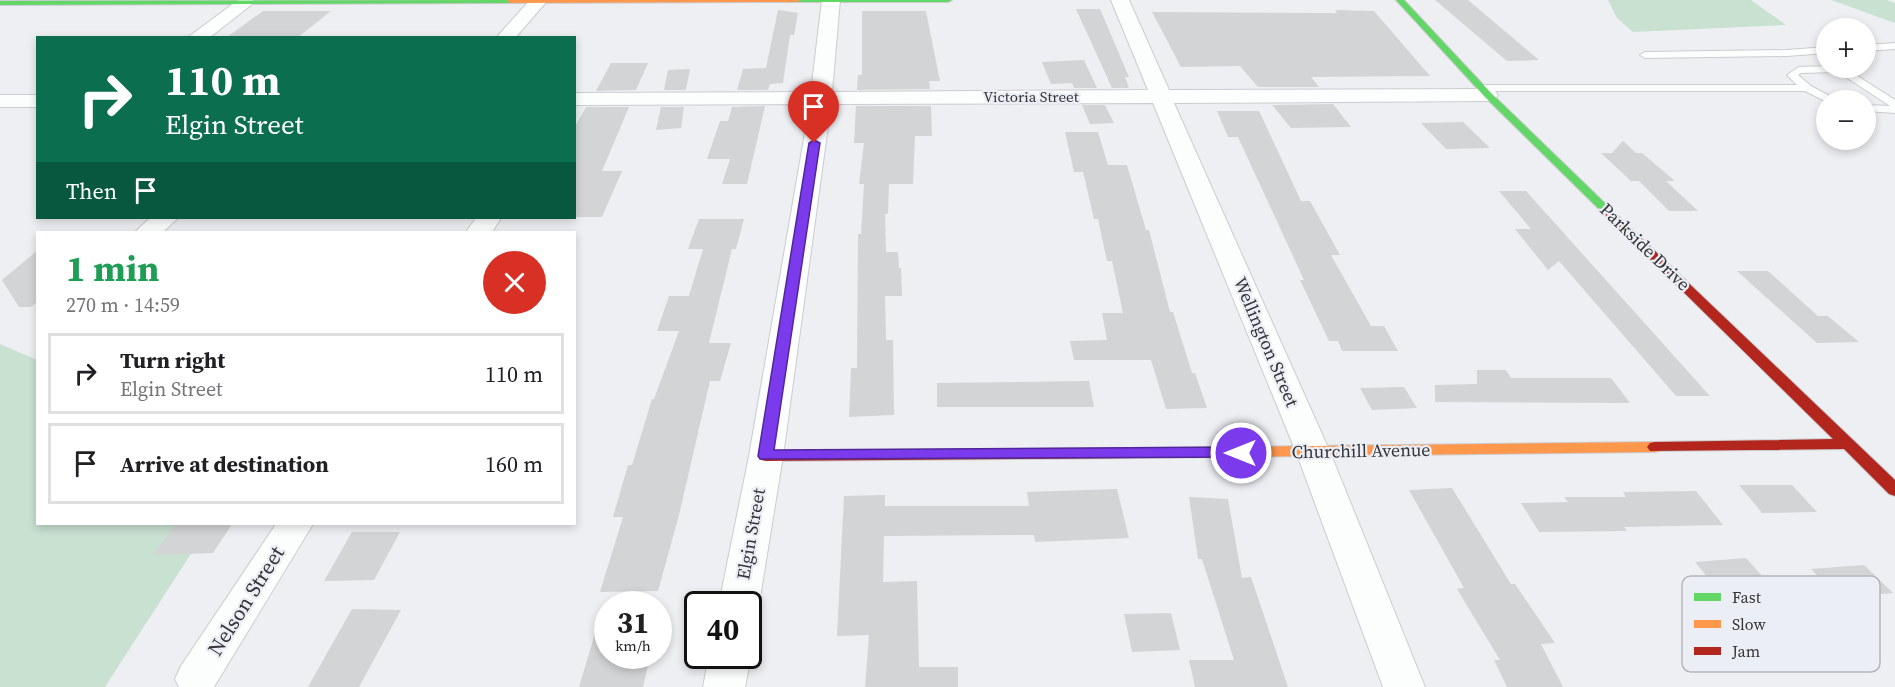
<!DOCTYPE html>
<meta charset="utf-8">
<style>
:root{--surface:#fff;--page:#f6f6f6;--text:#202124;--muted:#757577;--line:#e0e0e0}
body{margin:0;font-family:"Source Serif 4",serif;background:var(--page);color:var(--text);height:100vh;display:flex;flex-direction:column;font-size:22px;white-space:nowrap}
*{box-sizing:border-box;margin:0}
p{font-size:20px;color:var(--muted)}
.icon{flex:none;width:33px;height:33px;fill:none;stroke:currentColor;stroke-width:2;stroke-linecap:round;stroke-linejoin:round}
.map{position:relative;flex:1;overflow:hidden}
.drawer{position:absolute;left:36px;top:231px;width:540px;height:294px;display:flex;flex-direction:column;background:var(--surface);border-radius:0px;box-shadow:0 3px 9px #0003}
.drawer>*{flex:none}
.top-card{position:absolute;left:36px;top:36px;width:540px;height:183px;border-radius:0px;box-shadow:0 3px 9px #0003;background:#0b6e4f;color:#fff;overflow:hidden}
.tools{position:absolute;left:1816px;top:18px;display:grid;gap:12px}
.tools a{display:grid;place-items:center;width:60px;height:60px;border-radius:50%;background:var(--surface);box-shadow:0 3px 9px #0003;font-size:30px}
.speed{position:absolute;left:594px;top:591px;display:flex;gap:12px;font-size:30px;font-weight:700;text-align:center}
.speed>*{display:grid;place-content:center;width:78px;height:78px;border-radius:50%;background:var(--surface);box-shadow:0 3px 9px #0003;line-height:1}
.speed small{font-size:15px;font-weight:400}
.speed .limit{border:3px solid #111;border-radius:9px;background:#fff;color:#111}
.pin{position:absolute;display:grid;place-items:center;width:51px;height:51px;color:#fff;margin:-62px -26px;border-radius:50% 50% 50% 0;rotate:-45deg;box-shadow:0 0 6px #0007}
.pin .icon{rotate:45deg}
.me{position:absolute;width:66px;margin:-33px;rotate:270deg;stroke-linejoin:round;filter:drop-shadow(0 0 4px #0008)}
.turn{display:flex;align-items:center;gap:21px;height:126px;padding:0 30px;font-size:27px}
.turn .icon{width:78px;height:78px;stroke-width:2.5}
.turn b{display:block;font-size:42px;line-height:51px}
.then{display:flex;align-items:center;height:57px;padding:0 30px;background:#0003;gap:12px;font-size:22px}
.round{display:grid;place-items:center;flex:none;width:63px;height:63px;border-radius:32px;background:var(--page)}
.head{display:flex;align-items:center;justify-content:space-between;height:102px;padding:0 30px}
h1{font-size:36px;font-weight:700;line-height:45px;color:#1e9e55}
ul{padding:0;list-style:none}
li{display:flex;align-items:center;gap:18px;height:81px;margin:0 12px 9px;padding:0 18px;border:3px solid var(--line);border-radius:0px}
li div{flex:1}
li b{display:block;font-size:22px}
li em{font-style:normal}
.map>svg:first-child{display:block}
</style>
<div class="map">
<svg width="1895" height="687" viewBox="0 0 1895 687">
<rect width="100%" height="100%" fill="#eeeff3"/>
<g fill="#c8e1d1">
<path d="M1608,0H1751L1786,25L1633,32L1617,18Z"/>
<path d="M1831,0H1887L1895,3V23Z"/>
<path d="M0,344L37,360L38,524H210L105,687H0Z"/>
</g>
<g fill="#d2d4d6">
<path d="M1435,0H1468L1539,60L1507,61Z"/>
<path d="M1076,9H1100L1129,77H1125L1129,88H1112Z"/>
<path d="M778,10L798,13L794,35H790L783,83L770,84L768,90H737L743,69L766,68Z"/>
<path d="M1335,10L1374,11L1430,76L1311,77L1319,87H1258L1240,66L1181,67L1152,12L1337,13Z"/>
<path d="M263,11H331L297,38H226Z"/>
<path d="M862,11H926L940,81H929L930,89L857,90L858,75H862Z"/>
<path d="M1084,60L1097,88H1074L1072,83L1051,84L1042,62Z"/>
<path d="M611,63H648L636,90L596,91Z"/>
<path d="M690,69L686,90H664L668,70Z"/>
<path d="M1333,104L1351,127L1291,128L1272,105Z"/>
<path d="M1082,105H1105L1114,123L1090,124Z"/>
<path d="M765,106L747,184H722L730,159H707L720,121H728L732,107Z"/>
<path d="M856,106H931L932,136H915L913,184H889L888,214H885L886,252H898L899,268H901L902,296H885L886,340H893L894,415L849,417L851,368H857L858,234H861L864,184H859L864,143H854Z"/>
<path d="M586,107H629L602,171H622L602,217H574V128Z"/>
<path d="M661,107H684L681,128L656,130Z"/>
<path d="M1217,111H1259L1301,201H1310L1340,255H1331L1371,326H1384L1398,351H1342L1338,341H1329L1300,280H1304L1238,137H1228Z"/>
<path d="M1463,122L1490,148L1446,149L1421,123Z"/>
<path d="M1065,132H1098L1108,165H1127L1146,230H1149L1170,312H1173L1192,373H1195L1207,408L1166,409L1151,360H1074L1070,341L1107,340L1102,313H1123L1112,261H1107L1098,219H1094L1083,172H1074Z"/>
<path d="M1623,141L1636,153H1642L1675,181H1666L1698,211H1669L1639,181H1631L1601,153H1612Z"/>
<path d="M1499,191H1526L1710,396H1676L1559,261L1548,270L1515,229H1531Z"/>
<path d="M699,219H744L736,249H732L709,343H731L720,381H710L679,515L658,591L600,592L623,517H613L628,465H632L652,399H654L679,331H657L669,296H689L703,249H688Z"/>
<path d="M38,250V301L31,307H19L2,280Z"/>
<path d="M1737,271H1768L1818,316H1828L1859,342L1817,343Z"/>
<path d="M1477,370H1506L1511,378H1611L1630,403L1435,402V385L1477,384Z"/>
<path d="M1089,381L1094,407H937V383Z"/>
<path d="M1404,387L1417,408L1372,410L1360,388Z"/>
<path d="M1739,485H1792L1817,512L1762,513Z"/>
<path d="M1452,488L1511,584H1515L1555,643L1541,644L1563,687H1507L1494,660H1500L1457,589L1464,588L1409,490Z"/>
<path d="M1117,489L1129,538L1035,542L1034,535L884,536L883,582L917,581L919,667H958V687H865L869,635L837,636L844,496L885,495V506H1029L1027,492Z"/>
<path d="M1696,491L1723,525L1624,527L1627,531L1539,532L1521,503L1568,502L1564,497H1626L1623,492Z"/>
<path d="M1189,497L1228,499L1242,578L1251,577L1288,687H1195L1189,660H1234L1202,559H1198Z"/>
<path d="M176,524H232L213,553L153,555Z"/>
<path d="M352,532H400L374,580L324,581Z"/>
<path d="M1746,558L1771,586L1718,590L1695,562Z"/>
<path d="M1864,565L1893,593L1839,598L1811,569Z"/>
<path d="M352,609L401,610L359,687H308Z"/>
<path d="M602,610L608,611V656H650L643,687H579Z"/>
<path d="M1171,613L1180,650L1132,652L1124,614Z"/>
</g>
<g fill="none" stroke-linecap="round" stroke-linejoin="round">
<g stroke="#cbcccf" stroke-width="2">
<g id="lane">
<path d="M1895,43V49L1866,51V45Z"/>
<path d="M1827,47V53L1787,56L1645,58L1640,55L1645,52L1787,50Z"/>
<path d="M1827,66L1845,68L1895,100V113L1866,111V105L1890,106L1838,72L1801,73L1798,75L1811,86L1837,100L1827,102L1805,91H1481L1476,88L1481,85H1797L1787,75L1799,67Z"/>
</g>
</g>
<g stroke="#cbcccf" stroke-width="2">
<g id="street">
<path d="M238,0H253L255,2L209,38H187Z"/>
<path d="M530,0H548L515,38H496Z"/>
<path d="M822,0H840L832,92L1148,90L1111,0H1129L1169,90L1488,89L1495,91L1498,95L1495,99L1488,101L1174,103L1330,452L1425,687H1383L1296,452L1153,103L831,104L783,456L759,604L753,615L748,617V604H719L749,456L810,104L574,105V93L811,92Z"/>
<rect x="0" y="95" width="38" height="12"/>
<path d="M150,218H178L163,232H135Z"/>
<path d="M476,218H501L492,232H466Z"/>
<path d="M276,524H313L214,687H179L175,679L181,666Z"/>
<path d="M748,651L751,656L745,687H703L709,656H748Z"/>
</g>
</g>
<g stroke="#cbcccf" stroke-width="2">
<g id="fast">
<path d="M513,0L510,3L0,5V1Z"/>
<path d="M793,0H952L948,2H797Z"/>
<path d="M1396,0H1404L1491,93L1611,209V213H1603L1485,97Z"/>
</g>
</g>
<g stroke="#cbcccf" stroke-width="2">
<g id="slow">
<path d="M507,0H801L797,2L510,3Z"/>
<path d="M1655,442L1660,443L1663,447L1660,451L1655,452L1137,458L1132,457L1129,453L1132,449L1137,448Z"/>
</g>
</g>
<g stroke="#cbcccf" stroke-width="2">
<g id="jam">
<path d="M1607,208L1611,209L1895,480V496L1889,494L1844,449L1650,451L1647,447L1650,443L1655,442L1833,439L1603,213L1601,211Z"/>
<path d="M1137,448L1142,449L1145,453L1142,457L1137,458L766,461L761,460L758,456L761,452L766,451Z"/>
</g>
</g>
<use href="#lane" fill="#fcfdfd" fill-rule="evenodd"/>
<use href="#street" fill="#fcfdfd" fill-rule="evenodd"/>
<use href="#fast" fill="#63d668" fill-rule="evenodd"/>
<use href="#slow" fill="#ff974d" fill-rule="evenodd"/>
<use href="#jam" fill="#b3261e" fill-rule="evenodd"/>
</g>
<path fill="#7c3aed" stroke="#51269a" stroke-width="1.5" d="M814,140L820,143L774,450L1241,447L1247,449L1249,453L1247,457L760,459L758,456L809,143Z"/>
<g text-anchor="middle" stroke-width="4.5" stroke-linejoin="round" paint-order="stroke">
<g font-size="15" fill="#353538" stroke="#eceef5">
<text x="1031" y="102">Victoria Street</text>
</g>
<g font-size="18" fill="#353538" stroke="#eceef5">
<text transform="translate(1645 247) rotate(44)" y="6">Parkside Drive</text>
<text transform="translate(1266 342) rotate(67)" y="6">Wellington Street</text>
<text transform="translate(1361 451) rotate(-1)" y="6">Churchill Avenue</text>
<text transform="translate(751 534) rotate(-80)" y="6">Elgin Street</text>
</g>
<g font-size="21" fill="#353538" stroke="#eceef5">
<text transform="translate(246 601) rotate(-58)" y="7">Nelson Street</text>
</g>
</g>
<rect x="1682" y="576" width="198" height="96" rx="9" fill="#eceef5" stroke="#b5b6bc" stroke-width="1.5"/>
<rect x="1694" y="593" width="27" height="8" fill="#63d668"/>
<rect x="1694" y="620" width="27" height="8" fill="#ff974d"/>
<rect x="1694" y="647" width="27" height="8" fill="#b3261e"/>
<g font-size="16" fill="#353538">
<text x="1732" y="603">Fast</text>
<text x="1732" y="630">Slow</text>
<text x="1732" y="657">Jam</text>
</g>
</svg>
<div class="tools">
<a>+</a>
<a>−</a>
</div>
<div class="speed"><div>31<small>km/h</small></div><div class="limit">40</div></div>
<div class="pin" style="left:814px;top:143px;background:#d93025"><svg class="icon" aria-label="arrive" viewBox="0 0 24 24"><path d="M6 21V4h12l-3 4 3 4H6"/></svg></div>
<svg class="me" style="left:1241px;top:453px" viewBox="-20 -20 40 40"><circle r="17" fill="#7c3aed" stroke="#fff" stroke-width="3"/><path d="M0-11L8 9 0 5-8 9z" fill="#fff"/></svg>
<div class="top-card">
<div class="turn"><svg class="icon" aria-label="right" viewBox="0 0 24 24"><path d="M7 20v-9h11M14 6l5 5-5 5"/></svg><div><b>110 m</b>Elgin Street</div></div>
<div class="then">Then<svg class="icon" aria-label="arrive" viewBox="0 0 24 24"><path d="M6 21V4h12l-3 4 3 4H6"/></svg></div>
</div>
<section class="drawer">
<div class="head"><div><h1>1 min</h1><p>270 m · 14:59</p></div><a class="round" style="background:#d93025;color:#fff"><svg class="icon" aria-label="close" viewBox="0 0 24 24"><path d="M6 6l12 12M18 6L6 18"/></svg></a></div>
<ul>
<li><svg class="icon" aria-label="right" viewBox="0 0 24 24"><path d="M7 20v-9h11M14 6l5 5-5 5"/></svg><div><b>Turn right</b><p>Elgin Street</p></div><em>110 m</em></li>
<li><svg class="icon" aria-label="arrive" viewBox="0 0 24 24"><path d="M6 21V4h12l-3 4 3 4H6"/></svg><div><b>Arrive at destination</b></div><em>160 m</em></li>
</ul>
</section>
</div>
